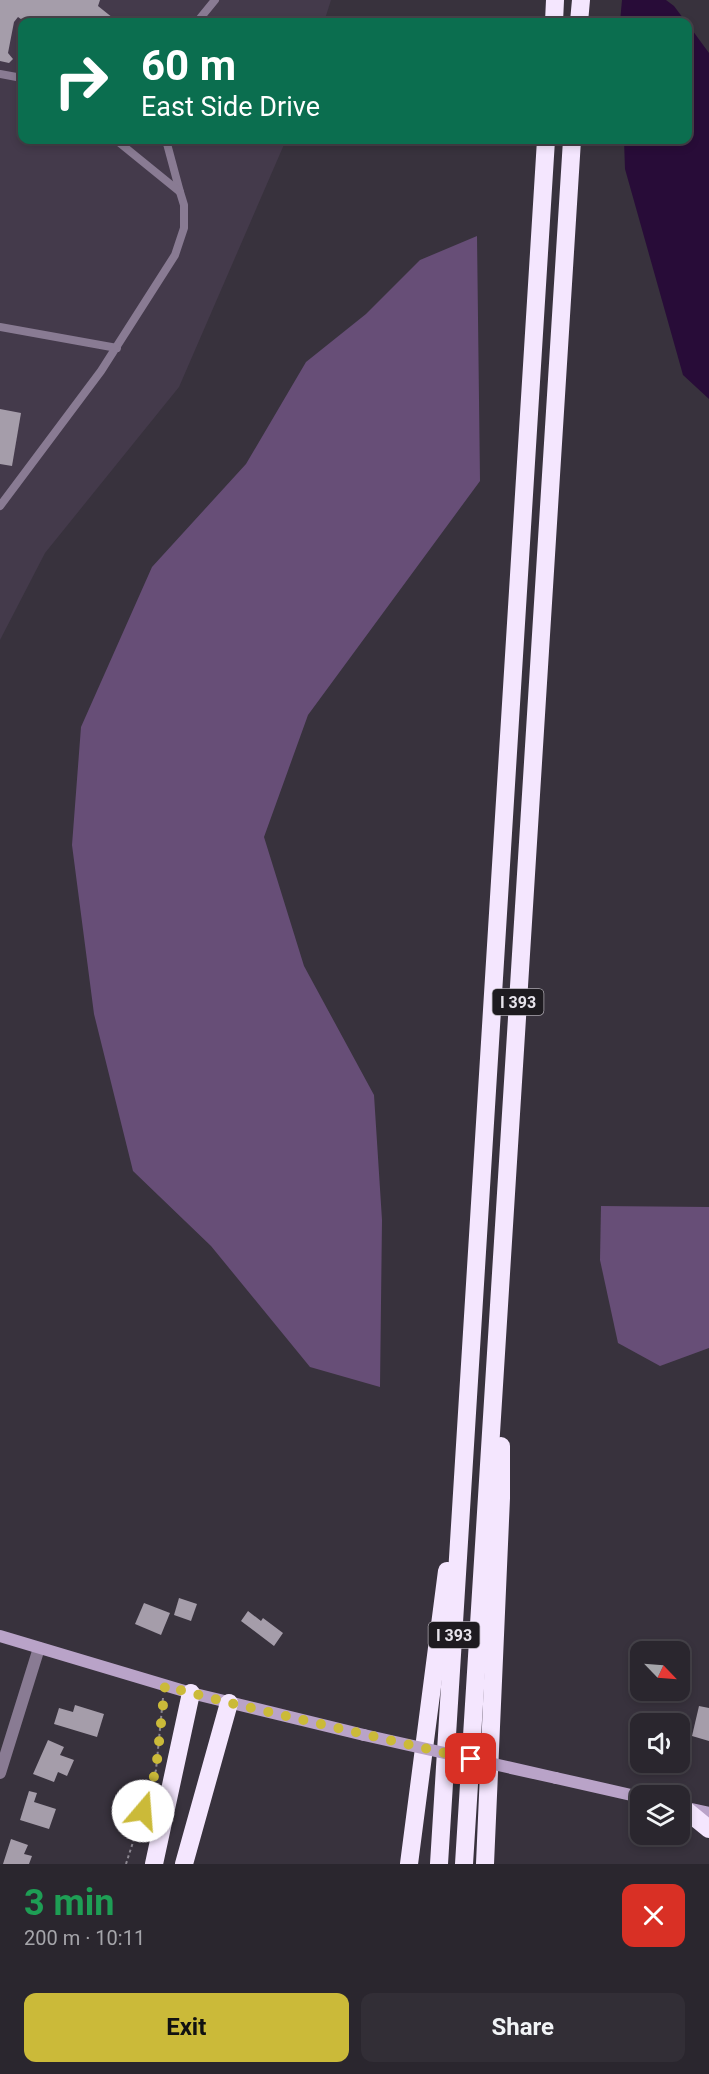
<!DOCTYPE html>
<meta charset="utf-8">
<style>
:root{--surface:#2a262e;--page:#322e36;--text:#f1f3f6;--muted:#a5a5aa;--line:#46434a;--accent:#cbba39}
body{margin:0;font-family:Roboto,sans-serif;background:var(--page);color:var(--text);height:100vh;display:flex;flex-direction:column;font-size:22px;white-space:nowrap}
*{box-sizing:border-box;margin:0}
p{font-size:20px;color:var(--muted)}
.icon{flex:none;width:33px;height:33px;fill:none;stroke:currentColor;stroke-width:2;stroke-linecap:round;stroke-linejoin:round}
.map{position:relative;height:1864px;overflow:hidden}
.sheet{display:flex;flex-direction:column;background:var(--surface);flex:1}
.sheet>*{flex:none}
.hud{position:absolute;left:18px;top:18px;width:674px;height:126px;border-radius:12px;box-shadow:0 3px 9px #0003,0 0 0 2px var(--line);background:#0b6e4f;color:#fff;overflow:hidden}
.needle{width:39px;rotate:115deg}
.controls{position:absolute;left:630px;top:1641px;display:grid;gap:12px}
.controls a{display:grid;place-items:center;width:60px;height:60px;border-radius:12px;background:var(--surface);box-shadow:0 3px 9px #0003,0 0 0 2px var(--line);font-size:30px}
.pin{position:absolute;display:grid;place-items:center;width:51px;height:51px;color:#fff;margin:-26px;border-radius:12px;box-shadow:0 3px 9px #0006}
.me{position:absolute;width:66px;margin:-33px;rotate:18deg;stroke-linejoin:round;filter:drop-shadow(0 0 4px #0008)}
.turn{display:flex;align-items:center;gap:21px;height:126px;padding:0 24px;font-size:27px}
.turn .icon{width:78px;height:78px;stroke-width:2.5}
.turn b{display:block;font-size:42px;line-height:51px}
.round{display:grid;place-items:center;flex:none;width:63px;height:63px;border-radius:12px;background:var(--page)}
.head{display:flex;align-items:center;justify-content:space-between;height:102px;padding:0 24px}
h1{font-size:36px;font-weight:700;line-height:45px;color:#1e9e55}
.cta{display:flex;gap:12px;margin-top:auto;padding:12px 24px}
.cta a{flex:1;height:69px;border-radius:12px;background:var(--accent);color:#111;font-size:24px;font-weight:700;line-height:69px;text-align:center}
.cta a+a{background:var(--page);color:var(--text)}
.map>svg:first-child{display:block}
</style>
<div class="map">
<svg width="709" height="1864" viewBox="0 0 709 1864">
<rect width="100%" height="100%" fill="#38323d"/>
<path fill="#443a4b" d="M0,0H331L324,22H22V140H286L179,387L45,553L0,640Z"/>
<g fill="#674e77">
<path d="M477,236L480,481L308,715L264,837L304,966L374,1095L382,1220L380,1387L310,1367L211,1246L133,1171L94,1014L72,845L81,727L152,567L246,464L306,362L366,314L420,260Z"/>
<path d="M601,1206L709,1207V1348L660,1366L618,1343L600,1260Z"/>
</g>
<g fill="#280c38">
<path d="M622,0H666L674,6L686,22H620Z"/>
<path d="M687,23L709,53V399L683,375L625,169L624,140H687Z"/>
</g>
<g fill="#a59daa">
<path d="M0,0H100L98,6L118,22H25L18,17L14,22L8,53L13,59L9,63L0,61Z"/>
<path d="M0,409L21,413L12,466L0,464Z"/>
<path d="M179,1598L197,1604L191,1621L174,1615Z"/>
<path d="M144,1603L170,1613L161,1635L135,1624Z"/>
<path d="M248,1611L261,1621L263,1618L283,1633L274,1646L241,1621Z"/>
<path d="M75,1705L104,1714L97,1737L54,1724L59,1708L73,1712Z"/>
<path d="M699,1706L709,1708V1741L692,1736Z"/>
<path d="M48,1740L64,1747L60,1755L74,1760L67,1776L58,1772L54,1782L33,1774Z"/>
<path d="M29,1791L37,1793L34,1802L56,1809L49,1829L20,1820Z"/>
<path d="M11,1839L28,1845L24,1854L32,1856L29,1864H3Z"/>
</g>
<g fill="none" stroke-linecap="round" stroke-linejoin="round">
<path stroke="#8c8791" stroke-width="2" stroke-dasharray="3 3" stroke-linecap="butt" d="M126,1864L156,1770L163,1698"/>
<g stroke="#897b93" stroke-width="8">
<path d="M197,22L215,0"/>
<path d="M0,74L22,78"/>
<path d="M166,140L180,192"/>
<path d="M0,327L117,348"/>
<path d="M0,506L101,371L175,255L184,228V205L180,192L116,140"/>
</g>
<path stroke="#897b93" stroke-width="12" d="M0,1773L39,1648"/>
<g stroke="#b9a3c8" stroke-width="12">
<path d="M0,1636L191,1693L364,1735"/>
<path d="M556,1778L640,1797"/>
<path d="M687,1808L709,1813"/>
</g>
<g stroke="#f4e6fe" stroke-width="18">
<path d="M554,22L555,0"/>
<path d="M579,22L581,0"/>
<path d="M682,1807L709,1829"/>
<path d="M154,1864L191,1693"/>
<path d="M184,1864L229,1703"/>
<path d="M409,1864L447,1571"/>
<path d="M439,1864L546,140"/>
<path d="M464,1864L572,140"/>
<path d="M485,1864L501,1498V1446"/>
</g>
<path stroke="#b9a3c8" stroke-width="12" d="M364,1735L556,1778"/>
</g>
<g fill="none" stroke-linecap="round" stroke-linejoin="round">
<path stroke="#cbba39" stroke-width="10" stroke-dasharray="0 18" d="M143,1811L156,1770L165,1686L230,1703L471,1759"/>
</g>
<g text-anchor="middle" stroke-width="6" stroke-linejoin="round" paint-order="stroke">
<g fill="#1e1b20" stroke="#aba7ae" stroke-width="1.5">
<rect x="492.5" y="989" width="51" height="26" rx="4.5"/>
<rect x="428.5" y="1622" width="51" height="26" rx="4.5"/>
</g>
<g font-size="16" font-weight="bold" fill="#e7e3eb">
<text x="518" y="1008">I 393</text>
<text x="454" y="1641">I 393</text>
</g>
</g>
</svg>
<div class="controls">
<a><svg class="needle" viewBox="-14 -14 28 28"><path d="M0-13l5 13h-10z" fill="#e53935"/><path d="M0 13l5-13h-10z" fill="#a5a5aa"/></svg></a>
<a><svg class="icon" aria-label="sound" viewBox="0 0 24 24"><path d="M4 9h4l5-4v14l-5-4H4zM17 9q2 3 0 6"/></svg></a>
<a><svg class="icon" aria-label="layers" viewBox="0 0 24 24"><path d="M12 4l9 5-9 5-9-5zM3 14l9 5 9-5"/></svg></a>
</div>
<div class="pin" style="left:471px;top:1759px;background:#d93025"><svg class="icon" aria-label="arrive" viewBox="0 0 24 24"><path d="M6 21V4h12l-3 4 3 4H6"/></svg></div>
<svg class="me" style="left:143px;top:1811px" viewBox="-20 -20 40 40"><circle r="19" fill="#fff"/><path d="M0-13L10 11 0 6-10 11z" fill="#cbba39"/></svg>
<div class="hud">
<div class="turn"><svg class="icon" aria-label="right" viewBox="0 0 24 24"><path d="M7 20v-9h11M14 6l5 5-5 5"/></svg><div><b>60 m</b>East Side Drive</div></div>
</div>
</div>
<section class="sheet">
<div class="head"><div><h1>3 min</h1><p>200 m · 10:11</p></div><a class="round" style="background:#d93025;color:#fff"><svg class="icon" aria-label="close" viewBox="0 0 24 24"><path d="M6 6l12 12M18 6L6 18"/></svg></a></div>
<div class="cta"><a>Exit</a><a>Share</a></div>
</section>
